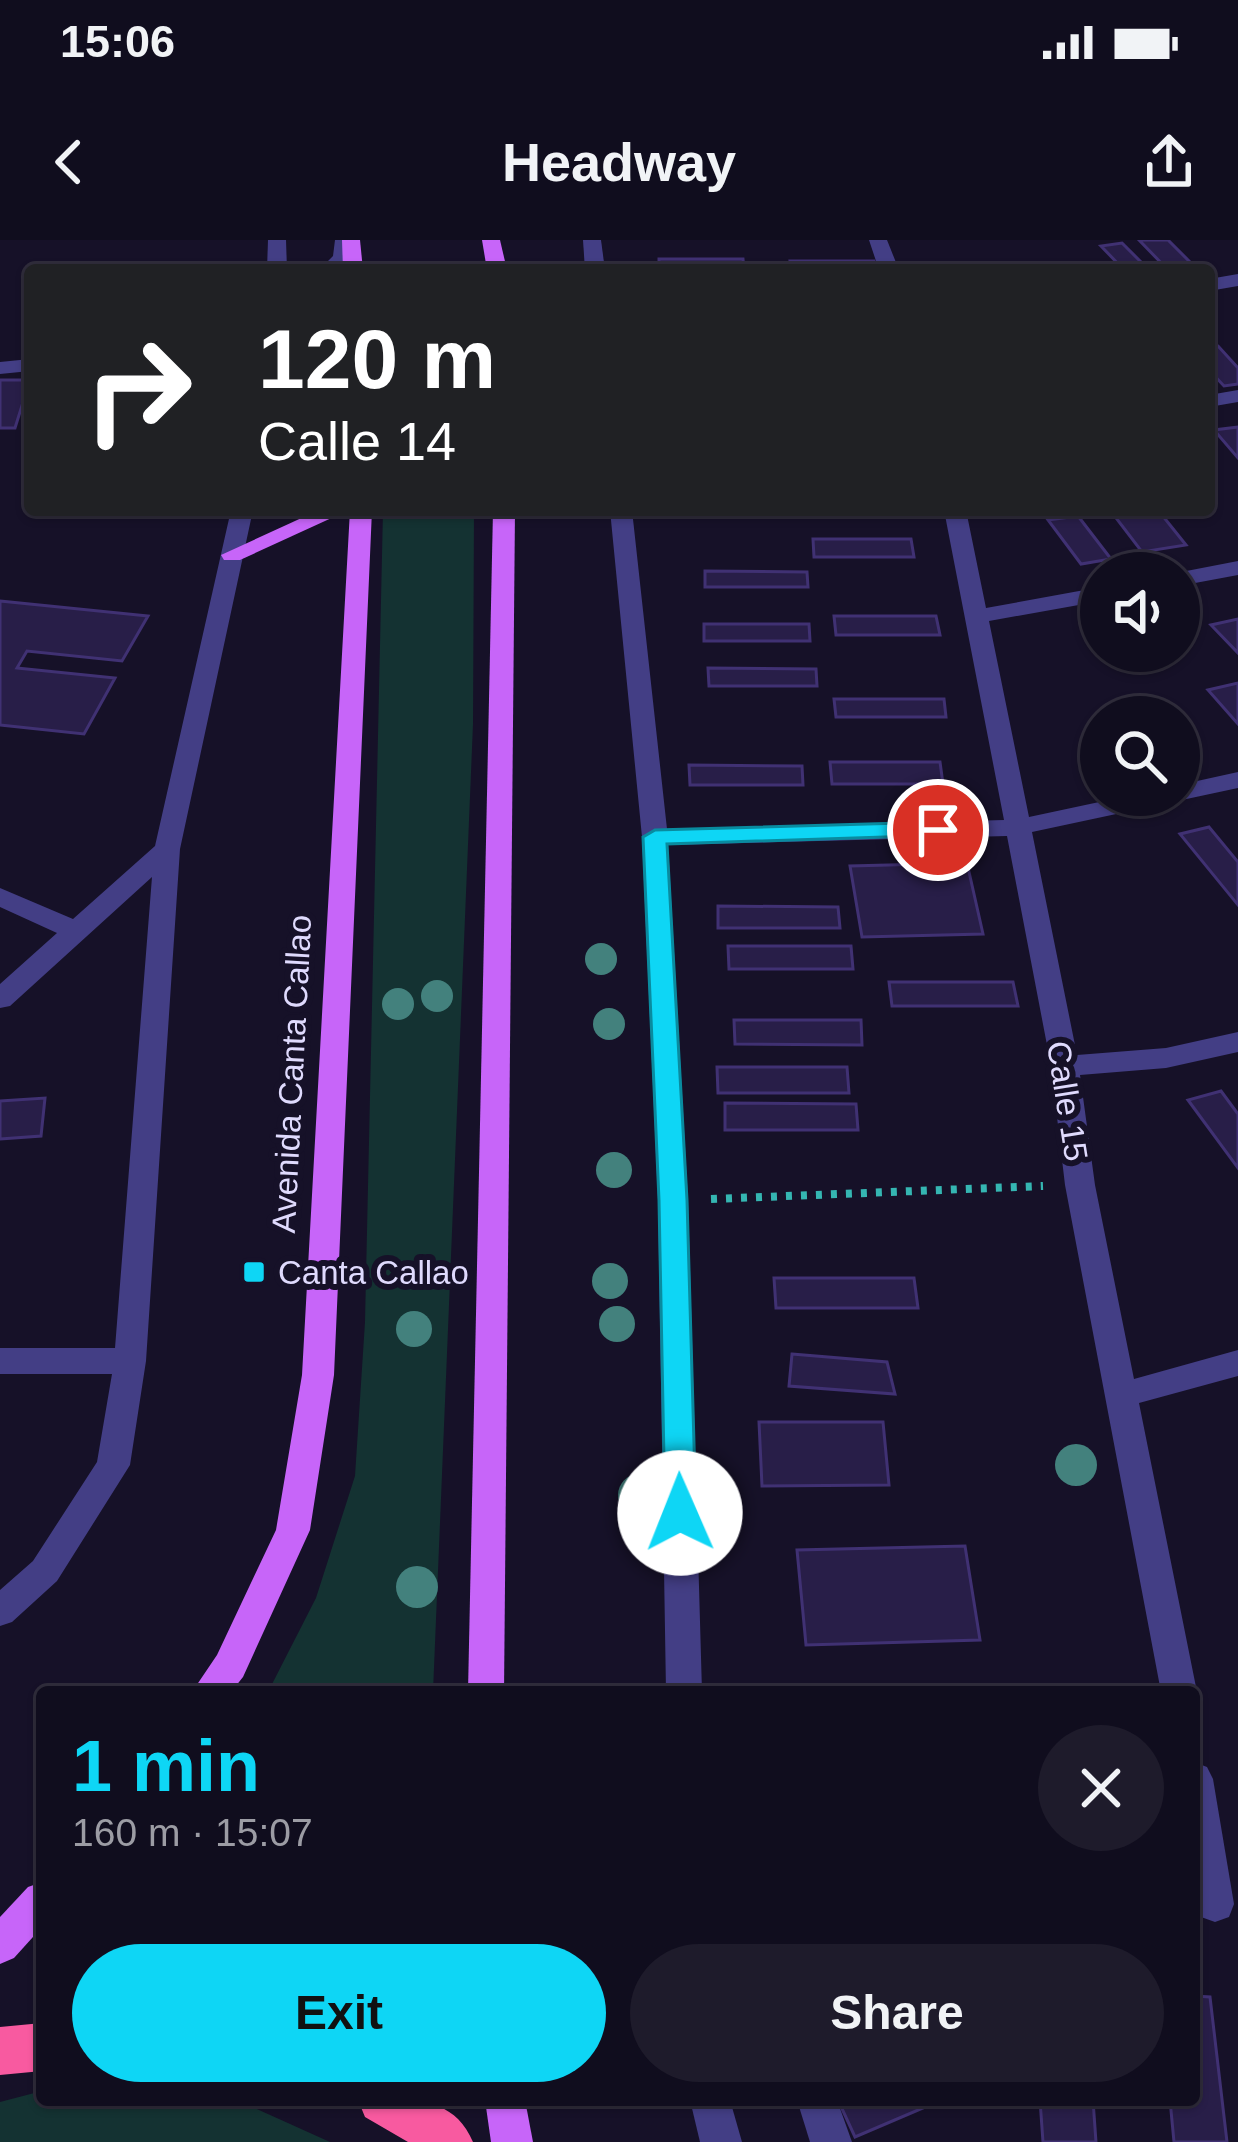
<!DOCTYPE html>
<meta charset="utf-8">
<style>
:root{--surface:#100d1e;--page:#1e1b2b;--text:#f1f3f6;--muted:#9c9ca4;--line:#302d3c;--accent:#0ed6f5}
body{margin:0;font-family:Arial,sans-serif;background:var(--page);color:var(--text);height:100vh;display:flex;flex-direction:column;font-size:45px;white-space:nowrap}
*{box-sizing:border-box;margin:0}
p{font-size:39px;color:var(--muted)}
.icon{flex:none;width:66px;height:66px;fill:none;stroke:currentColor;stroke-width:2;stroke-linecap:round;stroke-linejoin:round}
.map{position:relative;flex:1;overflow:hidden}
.side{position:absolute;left:36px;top:1446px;width:1164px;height:420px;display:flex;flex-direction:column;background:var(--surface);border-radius:12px;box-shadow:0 3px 9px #0004,0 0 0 3px var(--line)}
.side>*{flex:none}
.banner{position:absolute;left:24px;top:24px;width:1191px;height:252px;border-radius:12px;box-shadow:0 3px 9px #0004,0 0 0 3px var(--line);background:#202124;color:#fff;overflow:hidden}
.tools{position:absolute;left:1080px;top:312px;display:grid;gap:24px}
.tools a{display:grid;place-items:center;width:120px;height:120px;border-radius:50%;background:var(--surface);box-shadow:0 3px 9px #0004,0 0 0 3px var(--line);font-size:60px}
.pin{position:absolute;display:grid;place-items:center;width:102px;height:102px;color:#fff;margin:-51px;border:6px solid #fff;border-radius:50%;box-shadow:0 3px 12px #0007}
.me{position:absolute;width:132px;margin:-66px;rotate:359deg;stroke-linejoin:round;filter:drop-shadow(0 0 9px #0008)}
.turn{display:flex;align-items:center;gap:42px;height:252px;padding:0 36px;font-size:54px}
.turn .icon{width:156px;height:156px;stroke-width:2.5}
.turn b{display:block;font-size:84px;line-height:102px}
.round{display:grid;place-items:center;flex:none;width:126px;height:126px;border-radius:63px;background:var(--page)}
.overview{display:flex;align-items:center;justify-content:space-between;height:204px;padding:0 36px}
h1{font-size:72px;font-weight:700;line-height:90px;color:var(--accent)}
.cta{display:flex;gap:24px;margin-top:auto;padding:24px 36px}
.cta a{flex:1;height:138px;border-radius:72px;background:var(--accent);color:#111;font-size:48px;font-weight:700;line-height:138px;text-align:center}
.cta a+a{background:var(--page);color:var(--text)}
.status{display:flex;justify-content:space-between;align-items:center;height:84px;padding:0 60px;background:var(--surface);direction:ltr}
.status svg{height:33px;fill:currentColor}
header{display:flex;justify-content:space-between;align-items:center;height:156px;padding:0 36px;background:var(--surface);font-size:54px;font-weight:700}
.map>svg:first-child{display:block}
</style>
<div class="status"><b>15:06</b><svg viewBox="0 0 49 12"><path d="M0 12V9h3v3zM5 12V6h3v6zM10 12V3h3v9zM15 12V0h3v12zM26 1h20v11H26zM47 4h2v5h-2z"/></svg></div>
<header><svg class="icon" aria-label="back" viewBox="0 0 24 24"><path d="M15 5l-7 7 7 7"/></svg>Headway<svg class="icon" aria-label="share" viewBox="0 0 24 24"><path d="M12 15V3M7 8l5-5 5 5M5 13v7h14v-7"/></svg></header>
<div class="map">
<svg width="1238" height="1902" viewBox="0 0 1238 1902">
<rect width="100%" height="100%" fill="#161128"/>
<g fill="#143232">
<path d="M383,270H474L473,484L433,1452H268L316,1358L355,1236L365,1082Z"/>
<path d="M42,1851V1860H237L330,1902H0V1862Z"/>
</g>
<g fill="#281e48" stroke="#403173" stroke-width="3">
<path d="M1139,0H1168L1195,27L1168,30Z"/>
<path d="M1122,3L1149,30H1124L1101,6Z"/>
<path d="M659,19H743L744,30H659Z"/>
<path d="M790,21H874L876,30H791Z"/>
<path d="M1218,106L1238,128V144L1224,146L1209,130V107Z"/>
<path d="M0,140H30L15,188H0Z"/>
<path d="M1238,187V218L1214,190Z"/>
<path d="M1110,270H1158L1186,305L1142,312Z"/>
<path d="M1078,276L1111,319L1081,324L1048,280Z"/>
<path d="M813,299H911L914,317H814Z"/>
<path d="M705,331L807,332L808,347H705Z"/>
<path d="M0,361L148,376L122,421L27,411L17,428L115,438L84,494L0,485Z"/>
<path d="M834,376H936L940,395H836Z"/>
<path d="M1238,379V413L1211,385Z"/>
<path d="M704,384H809L810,401H704Z"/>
<path d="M708,428L816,429L817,446H709Z"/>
<path d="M1238,443V484L1208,450Z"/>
<path d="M834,459H944L946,477H836Z"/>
<path d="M830,522H940L943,544H832Z"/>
<path d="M689,525L802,526L803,545H690Z"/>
<path d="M1209,587L1238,622V665L1180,594Z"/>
<path d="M967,623L983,694L862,697L850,626Z"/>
<path d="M718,666L838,667L840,688H718Z"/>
<path d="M728,706H851L853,729H729Z"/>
<path d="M889,742H1013L1018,766H892Z"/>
<path d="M734,780H861L862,805L735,804Z"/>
<path d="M717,827H847L849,853H718Z"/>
<path d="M1221,851L1238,874V928L1188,860Z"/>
<path d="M45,858L41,896L0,899V861Z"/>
<path d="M725,863L856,864L858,890H725Z"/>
<path d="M774,1038H914L918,1068H776Z"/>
<path d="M792,1114L887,1122L895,1154L789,1146Z"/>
<path d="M759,1182H883L889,1245L762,1246Z"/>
<path d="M965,1306L980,1400L806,1405L797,1310Z"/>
<path d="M1194,1756L1210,1757L1227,1902H1174L1170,1860H1194Z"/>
<path d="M838,1860H919L923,1868L855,1897Z"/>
<path d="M1040,1860H1093L1096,1902H1043Z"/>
</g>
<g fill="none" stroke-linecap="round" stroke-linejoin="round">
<path stroke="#35b6b2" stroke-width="8" stroke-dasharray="6 9" stroke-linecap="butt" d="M711,959L1043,946"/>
<g fill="#433e85" fill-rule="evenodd">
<path d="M268,0H286L287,30H267Z"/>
<path d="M335,0H353L351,18L340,30H319L333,16Z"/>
<path d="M583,0H601L605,30H585Z"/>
<path d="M869,0H887L899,30H879Z"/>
<path d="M1238,34V46L1209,51V39Z"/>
<path d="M30,119V131L0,134V122Z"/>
<path d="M1238,150V162L1209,167V155Z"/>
<path d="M231,270H253L180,609L146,1121L130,1225L57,1341L12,1382L0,1386V1350L33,1321L97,1222L112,1134H0V1108H115L152,637L10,766L0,768V744L57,693L0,667V648L73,679L155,606Z"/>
<path d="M610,270H632L667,589L1004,580L944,270H966L986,368L1101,347V361L989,381L1029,577L1132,555H1179V545L1238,532V548L1032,592L1077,815L1166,808L1238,792V812L1166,828L1080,835L1095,945L1134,1139L1238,1110V1136L1139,1163L1197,1452L1194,1458V1452H1161L1065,945L1051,826L1007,596L668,605L688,960L702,1452H666L658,960L642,597Z"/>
<path d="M1238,321V335L1179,346L1176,333Z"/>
<path d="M1194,1522L1207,1527L1213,1539L1234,1664L1229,1677L1215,1682L1201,1677L1194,1653Z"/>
<path d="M690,1860H730L742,1902H700Z"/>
<path d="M797,1860H837L852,1902H810Z"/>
</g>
<g fill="#c765f9" fill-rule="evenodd">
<path d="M342,0H360L363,30H343Z"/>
<path d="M482,0H500L507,30H487Z"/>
<path d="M319,270H349L240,320H224L221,315Z"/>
<path d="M350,270H372L334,1135L310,1290L243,1437L231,1452H192L217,1415L276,1290L302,1135Z"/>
<path d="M493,270H515L504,1452H468Z"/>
<path d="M42,1642V1687L14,1718L0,1724V1677L28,1647Z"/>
<path d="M485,1860H525L533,1902H491Z"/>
</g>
<g fill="#f85aa0" fill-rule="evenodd">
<path d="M42,1783V1831L0,1835V1787Z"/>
<path d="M358,1860C404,1860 452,1852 473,1902H408L365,1877Z"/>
</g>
</g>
<g fill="#43817d">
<circle cx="601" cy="719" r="16"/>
<circle cx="437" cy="756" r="16"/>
<circle cx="398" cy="764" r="16"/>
<circle cx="609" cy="784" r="16"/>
<circle cx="614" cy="930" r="18"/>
<circle cx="610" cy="1041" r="18"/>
<circle cx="617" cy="1084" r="18"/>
<circle cx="414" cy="1089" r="18"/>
<circle cx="1076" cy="1225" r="21"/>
<circle cx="639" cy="1255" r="21"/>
<circle cx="417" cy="1347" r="21"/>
</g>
<path fill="#0ed6f5" stroke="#098b9f" stroke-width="3" d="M938,582L946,585V595L667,604L687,960L696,1273L691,1282L680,1286L670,1282L665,1273L659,960L643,597L655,590Z"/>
<rect fill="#0ed6f5" stroke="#161128" stroke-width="4.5" x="242" y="1020" width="24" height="24" rx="6"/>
<g text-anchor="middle" stroke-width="12" stroke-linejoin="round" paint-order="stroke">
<g font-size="33" fill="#dfdafd" stroke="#161128">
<text transform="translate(291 834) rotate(-87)" y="12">Avenida Canta Callao</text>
<text transform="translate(1068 861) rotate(81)" y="12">Calle 15</text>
</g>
<g font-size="33" fill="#dfdafd" stroke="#161128" text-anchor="start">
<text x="278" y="1044">Canta Callao</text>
</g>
</g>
</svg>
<div class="tools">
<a><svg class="icon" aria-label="sound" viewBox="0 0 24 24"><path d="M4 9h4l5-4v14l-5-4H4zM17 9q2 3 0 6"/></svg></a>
<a><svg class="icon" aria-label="search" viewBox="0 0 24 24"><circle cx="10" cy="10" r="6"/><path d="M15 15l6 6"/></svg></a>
</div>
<div class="pin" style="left:938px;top:590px;background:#d93025"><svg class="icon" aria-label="arrive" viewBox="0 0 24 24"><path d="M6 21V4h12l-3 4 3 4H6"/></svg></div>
<svg class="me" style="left:680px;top:1273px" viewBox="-20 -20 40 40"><circle r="19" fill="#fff"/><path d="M0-13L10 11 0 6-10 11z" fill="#0ed6f5"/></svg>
<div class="banner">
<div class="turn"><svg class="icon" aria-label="right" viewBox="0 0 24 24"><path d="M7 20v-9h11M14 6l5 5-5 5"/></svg><div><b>120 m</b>Calle 14</div></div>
</div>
<section class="side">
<div class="overview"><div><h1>1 min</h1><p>160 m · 15:07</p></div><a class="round"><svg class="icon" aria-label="close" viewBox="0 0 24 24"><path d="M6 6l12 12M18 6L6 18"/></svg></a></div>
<div class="cta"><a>Exit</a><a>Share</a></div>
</section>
</div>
